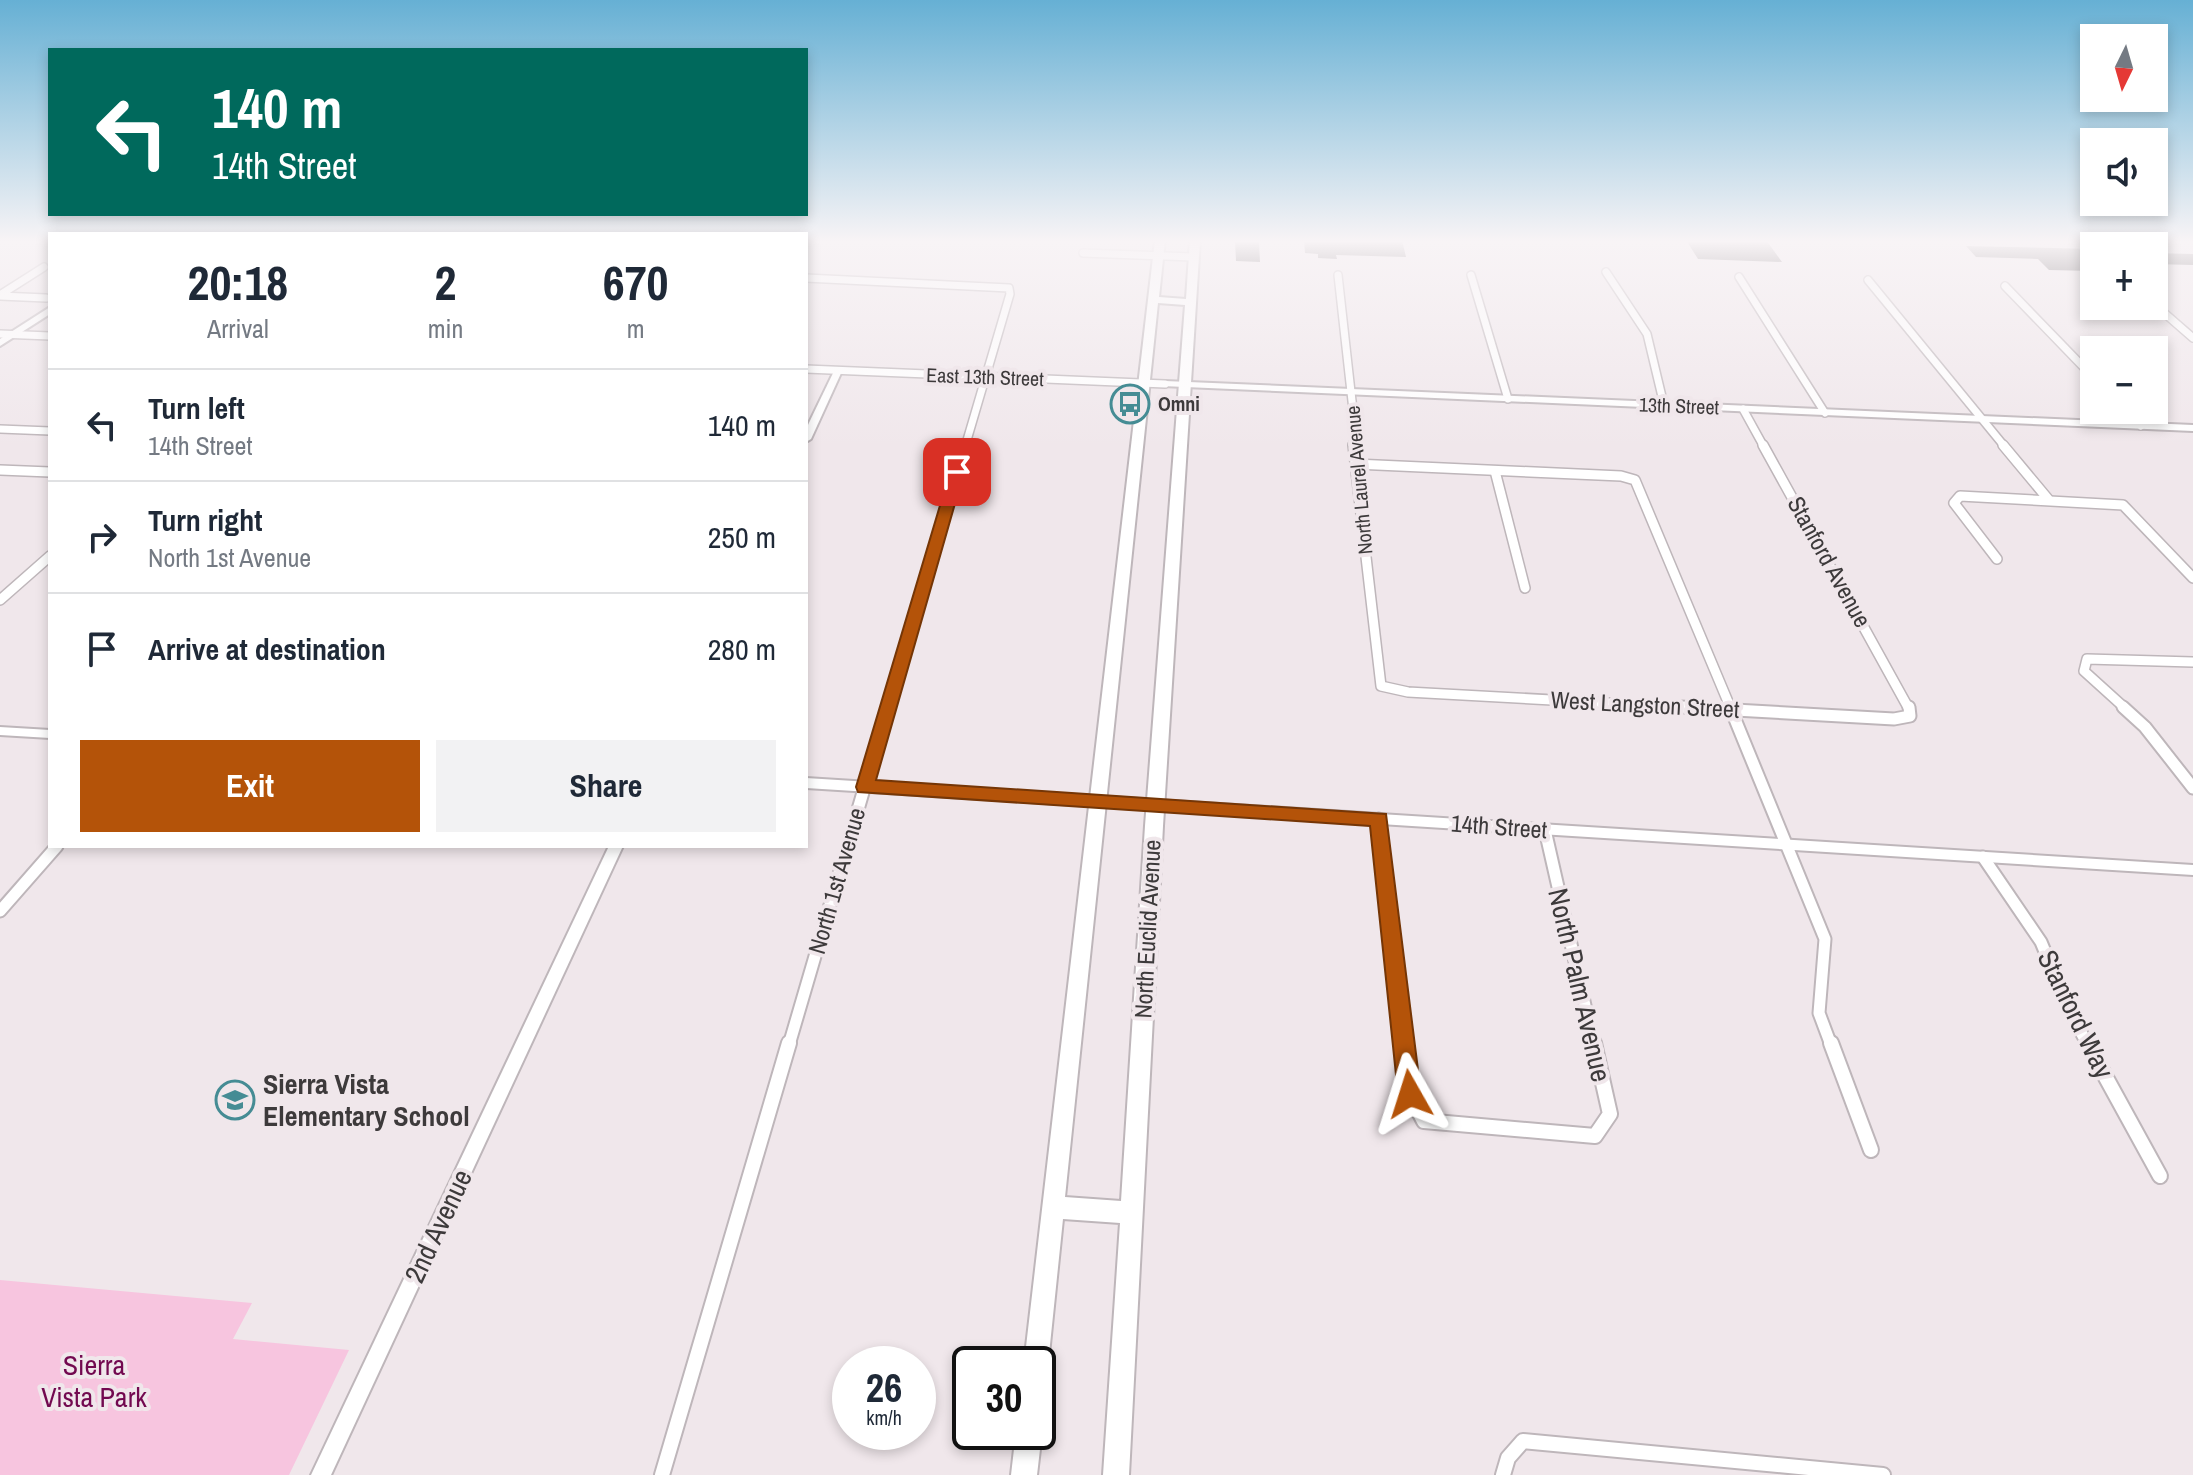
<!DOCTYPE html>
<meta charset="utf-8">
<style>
:root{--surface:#fff;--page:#f2f2f3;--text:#1f2937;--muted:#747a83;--line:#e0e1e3;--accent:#b45309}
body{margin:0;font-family:"Archivo Narrow",sans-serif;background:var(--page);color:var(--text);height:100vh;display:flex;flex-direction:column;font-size:30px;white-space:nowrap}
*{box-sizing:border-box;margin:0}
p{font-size:26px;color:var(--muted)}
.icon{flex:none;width:44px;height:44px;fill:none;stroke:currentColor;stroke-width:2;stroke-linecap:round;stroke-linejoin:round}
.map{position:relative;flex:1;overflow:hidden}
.sheet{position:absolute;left:48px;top:232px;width:760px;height:616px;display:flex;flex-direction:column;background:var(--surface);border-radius:0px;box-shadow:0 4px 12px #0003}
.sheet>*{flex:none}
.hud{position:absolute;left:48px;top:48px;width:760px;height:168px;border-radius:0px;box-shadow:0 4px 12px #0003;background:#00695c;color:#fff;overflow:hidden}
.needle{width:52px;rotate:185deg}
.controls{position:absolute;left:2080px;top:24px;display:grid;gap:16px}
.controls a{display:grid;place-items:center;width:88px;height:88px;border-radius:0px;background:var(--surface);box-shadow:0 4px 12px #0003;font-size:40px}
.speed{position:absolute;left:832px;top:1346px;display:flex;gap:16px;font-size:40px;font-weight:700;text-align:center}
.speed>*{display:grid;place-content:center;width:104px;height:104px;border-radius:50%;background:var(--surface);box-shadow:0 4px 12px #0003;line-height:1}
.speed small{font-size:20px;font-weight:400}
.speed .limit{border:4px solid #111;border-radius:12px;background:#fff;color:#111}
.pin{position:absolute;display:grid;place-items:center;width:68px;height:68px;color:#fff;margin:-34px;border-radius:16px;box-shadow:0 4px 12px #0006}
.me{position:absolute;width:88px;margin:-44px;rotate:354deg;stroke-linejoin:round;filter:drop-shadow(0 0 6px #0008)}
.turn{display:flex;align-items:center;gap:28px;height:168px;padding:0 32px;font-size:36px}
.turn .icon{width:104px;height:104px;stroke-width:2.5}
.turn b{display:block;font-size:56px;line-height:68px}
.eta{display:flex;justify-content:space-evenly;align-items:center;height:136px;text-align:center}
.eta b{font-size:48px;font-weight:700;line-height:56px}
.cta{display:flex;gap:16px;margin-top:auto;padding:16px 32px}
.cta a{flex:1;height:92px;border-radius:0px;background:var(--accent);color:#fff;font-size:32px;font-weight:700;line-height:92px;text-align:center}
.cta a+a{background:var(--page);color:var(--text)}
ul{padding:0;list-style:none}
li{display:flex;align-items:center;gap:24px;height:112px;padding:0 32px;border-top:2px solid var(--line)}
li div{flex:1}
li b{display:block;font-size:30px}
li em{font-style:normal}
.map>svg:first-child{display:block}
</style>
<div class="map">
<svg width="2193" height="1475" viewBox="0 0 2193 1475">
<rect width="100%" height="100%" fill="#f0e7eb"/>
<path fill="#f7c5df" d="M0,1280L252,1303L233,1339L349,1350L289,1475H0Z"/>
<g fill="#3e383b">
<path d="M1304,240H1402L1406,257L1336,255L1337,259L1318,258V254L1305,253Z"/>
<path d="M1686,240H1766L1782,262L1698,259Z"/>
<path d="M1235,241L1259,242L1260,262L1236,261Z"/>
<path d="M1966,246L2094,249V271L2049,270L2038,259L1976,257Z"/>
<path d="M2154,253L2193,254V265L2154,264Z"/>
</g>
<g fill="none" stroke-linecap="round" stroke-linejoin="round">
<g stroke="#beb6ba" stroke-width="10">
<g id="minor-far3">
<path d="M1083,253L1193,257"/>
<path d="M1606,272L1647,334L1664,405"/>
<path d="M1338,275L1353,410V447"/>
<path d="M1471,275L1508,399"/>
<path d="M1739,277L1825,413"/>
<path d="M806,278L1009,288L1010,294L965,447"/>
<path d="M1868,280L2005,447"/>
<path d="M2005,286L2094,378"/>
<path d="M0,295L44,267"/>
<path d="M0,296L46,298"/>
<path d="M2154,304L2193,338"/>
<path d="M0,334L50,336"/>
<path d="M806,369L1165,384"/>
<path d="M1743,409L1764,447"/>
<path d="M2126,410L2141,426"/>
<path d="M0,429L50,431"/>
</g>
</g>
<g stroke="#beb6ba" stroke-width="12">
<g id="minor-far2">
<path d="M1353,445L1381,686L1408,692L1717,709"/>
<path d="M1763,445L1909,709"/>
<path d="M2003,445L2048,499"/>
<path d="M1355,464L1621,476L1635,480L1731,709"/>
<path d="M0,470L50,472"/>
<path d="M1495,471L1525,588"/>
<path d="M1997,559L1954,503L1960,496L2123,505L2193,578"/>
<path d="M0,600L50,556"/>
<path d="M888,709L966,445"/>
<path d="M2126,709L2084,671L2087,659L2193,662"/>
</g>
</g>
<g stroke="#beb6ba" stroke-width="15">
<g id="minor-far1">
<path d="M1681,707L1894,719L1910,716L1909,707"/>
<path d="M1730,707L1825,939L1819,1013L1831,1045"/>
<path d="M2123,707L2145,727L2193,788"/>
<path d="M1379,819L1405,1045"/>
<path d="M1545,830L1594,1045"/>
<path d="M1983,857L2041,942L2071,1014L2088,1045"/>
<path d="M0,911L57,846"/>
<path d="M789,1045L888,707"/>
</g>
</g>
<g stroke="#beb6ba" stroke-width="18">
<g id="minor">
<path d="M1404,1043L1410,1094L1424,1121L1595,1136L1610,1114L1594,1043"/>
<path d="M1831,1043L1871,1150"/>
<path d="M2087,1043L2160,1176"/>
<path d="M662,1475L789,1043"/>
<path d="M1503,1475L1508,1458L1523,1441L1883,1475"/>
</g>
</g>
<g stroke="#beb6ba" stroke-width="4">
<g id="tertiary">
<path d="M835,369L842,371L811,439L806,442V429Z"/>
<path d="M1165,381L2193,425V431L1162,386L1161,384Z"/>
<path d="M0,727L50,730V738L0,735Z"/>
<path d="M806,778L2193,865V875L806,788Z"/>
<path d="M609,846H623L331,1475H311Z"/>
</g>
</g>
<g stroke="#beb6ba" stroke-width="4">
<path id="secondary" d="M50,307V314L0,346V339Z"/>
</g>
<g stroke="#beb6ba" stroke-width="4">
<g id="primary">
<path d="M1155,240H1165L1159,297L1186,299L1190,240H1200L1163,826L1129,1475H1103L1120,1223L1063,1219L1048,1364L1045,1373L1038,1375V1364H1024ZM1158,303L1185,305L1145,826L1121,1201L1065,1197Z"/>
<path d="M1038,1423L1042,1432L1037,1475H1011L1016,1432H1038Z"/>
</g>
</g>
<use href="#minor-far3" stroke="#fff" stroke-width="7"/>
<use href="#minor-far2" stroke="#fff" stroke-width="9"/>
<use href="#minor-far1" stroke="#fff" stroke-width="11"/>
<use href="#minor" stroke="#fff" stroke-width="14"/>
<use href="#tertiary" fill="#fff" fill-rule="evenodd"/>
<use href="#secondary" fill="#fff" fill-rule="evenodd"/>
<use href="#primary" fill="#fff" fill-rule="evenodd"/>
</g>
<linearGradient id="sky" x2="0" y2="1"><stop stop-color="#66b0d4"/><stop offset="0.54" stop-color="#f8f4f6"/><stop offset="1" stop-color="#f8f4f6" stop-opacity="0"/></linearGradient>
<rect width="2193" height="447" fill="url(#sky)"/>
<path fill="#b45309" stroke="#753606" stroke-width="2" d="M957,468L964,472L876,780L1386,814L1421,1094L1418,1102L1410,1105L1401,1102L1398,1094L1370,826L858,792L856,787L950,472Z"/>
<defs>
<g id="bus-ring" transform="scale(2)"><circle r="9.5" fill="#f0e7eb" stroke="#458c94" stroke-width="1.5"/><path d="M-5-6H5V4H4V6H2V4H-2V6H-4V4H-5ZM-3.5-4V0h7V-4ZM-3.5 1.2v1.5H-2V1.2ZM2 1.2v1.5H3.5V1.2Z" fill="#458c94"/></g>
<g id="school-ring" transform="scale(2)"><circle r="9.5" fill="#f0e7eb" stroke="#458c94" stroke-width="1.5"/><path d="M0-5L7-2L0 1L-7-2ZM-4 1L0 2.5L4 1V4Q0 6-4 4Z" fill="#458c94"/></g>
</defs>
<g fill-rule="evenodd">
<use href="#bus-ring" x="1130" y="404"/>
<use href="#school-ring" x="235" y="1100"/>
</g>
<g text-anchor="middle" stroke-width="8" stroke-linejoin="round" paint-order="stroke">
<g font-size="20" fill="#3d3a3b" stroke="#f0e7eb">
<text transform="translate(985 377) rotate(2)" y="7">East 13th Street</text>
<text transform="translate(1679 406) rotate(2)" y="7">13th Street</text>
<text transform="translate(1359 480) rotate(-95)" y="7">North Laurel Avenue</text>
</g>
<g font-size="20" font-weight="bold" fill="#3d3a3b" stroke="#f0e7eb" text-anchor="start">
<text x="1158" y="411">Omni</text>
</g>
<g font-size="24" fill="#3d3a3b" stroke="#f0e7eb">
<text transform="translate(1829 562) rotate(61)" y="8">Stanford Avenue</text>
<text transform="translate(1645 705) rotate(3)" y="8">West Langston Street</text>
<text transform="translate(1499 827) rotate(4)" y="8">14th Street</text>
<text transform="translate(837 881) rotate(-74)" y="8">North 1st Avenue</text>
<text transform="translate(1148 929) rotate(-87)" y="8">North Euclid Avenue</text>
</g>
<g font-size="28" fill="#3d3a3b" stroke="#f0e7eb">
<text transform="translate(1580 985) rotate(77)" y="10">North Palm Avenue</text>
<text transform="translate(2076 1014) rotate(64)" y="10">Stanford Way</text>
<text transform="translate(438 1226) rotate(-65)" y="10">2nd Avenue</text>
</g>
<g font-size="28" font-weight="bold" fill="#3d3a3b" stroke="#f0e7eb" text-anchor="start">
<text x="263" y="1094">Sierra Vista<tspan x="263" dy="32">Elementary School</tspan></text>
</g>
<g font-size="28" fill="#720950" stroke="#f0e7eb">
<text x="94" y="1375">Sierra<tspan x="94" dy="32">Vista Park</tspan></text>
</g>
</g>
</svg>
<div class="controls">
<a><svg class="needle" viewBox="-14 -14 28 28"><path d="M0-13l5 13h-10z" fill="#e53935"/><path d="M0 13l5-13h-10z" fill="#747a83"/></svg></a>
<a><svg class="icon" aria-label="sound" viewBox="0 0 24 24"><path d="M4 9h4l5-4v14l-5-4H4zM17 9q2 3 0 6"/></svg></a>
<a>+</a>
<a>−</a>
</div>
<div class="speed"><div>26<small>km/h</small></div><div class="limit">30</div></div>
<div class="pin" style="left:957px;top:472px;background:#d93025"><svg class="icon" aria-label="arrive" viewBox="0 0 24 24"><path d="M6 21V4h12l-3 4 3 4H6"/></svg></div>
<svg class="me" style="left:1410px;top:1094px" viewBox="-20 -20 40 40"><path d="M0-17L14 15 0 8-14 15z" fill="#b45309" stroke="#fff" stroke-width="4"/></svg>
<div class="hud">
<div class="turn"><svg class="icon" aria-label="left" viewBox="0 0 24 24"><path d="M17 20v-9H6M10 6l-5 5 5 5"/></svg><div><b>140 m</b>14th Street</div></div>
</div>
<section class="sheet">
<div class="eta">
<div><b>20:18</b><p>Arrival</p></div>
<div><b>2</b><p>min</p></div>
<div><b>670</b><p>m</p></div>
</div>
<ul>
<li><svg class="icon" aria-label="left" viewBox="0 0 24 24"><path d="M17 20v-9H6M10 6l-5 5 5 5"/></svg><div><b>Turn left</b><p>14th Street</p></div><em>140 m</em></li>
<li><svg class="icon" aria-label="right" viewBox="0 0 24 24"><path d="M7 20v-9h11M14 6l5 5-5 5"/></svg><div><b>Turn right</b><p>North 1st Avenue</p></div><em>250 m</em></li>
<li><svg class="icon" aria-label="arrive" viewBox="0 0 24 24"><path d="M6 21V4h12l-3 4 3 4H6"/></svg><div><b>Arrive at destination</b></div><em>280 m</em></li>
</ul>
<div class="cta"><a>Exit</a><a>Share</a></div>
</section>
</div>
